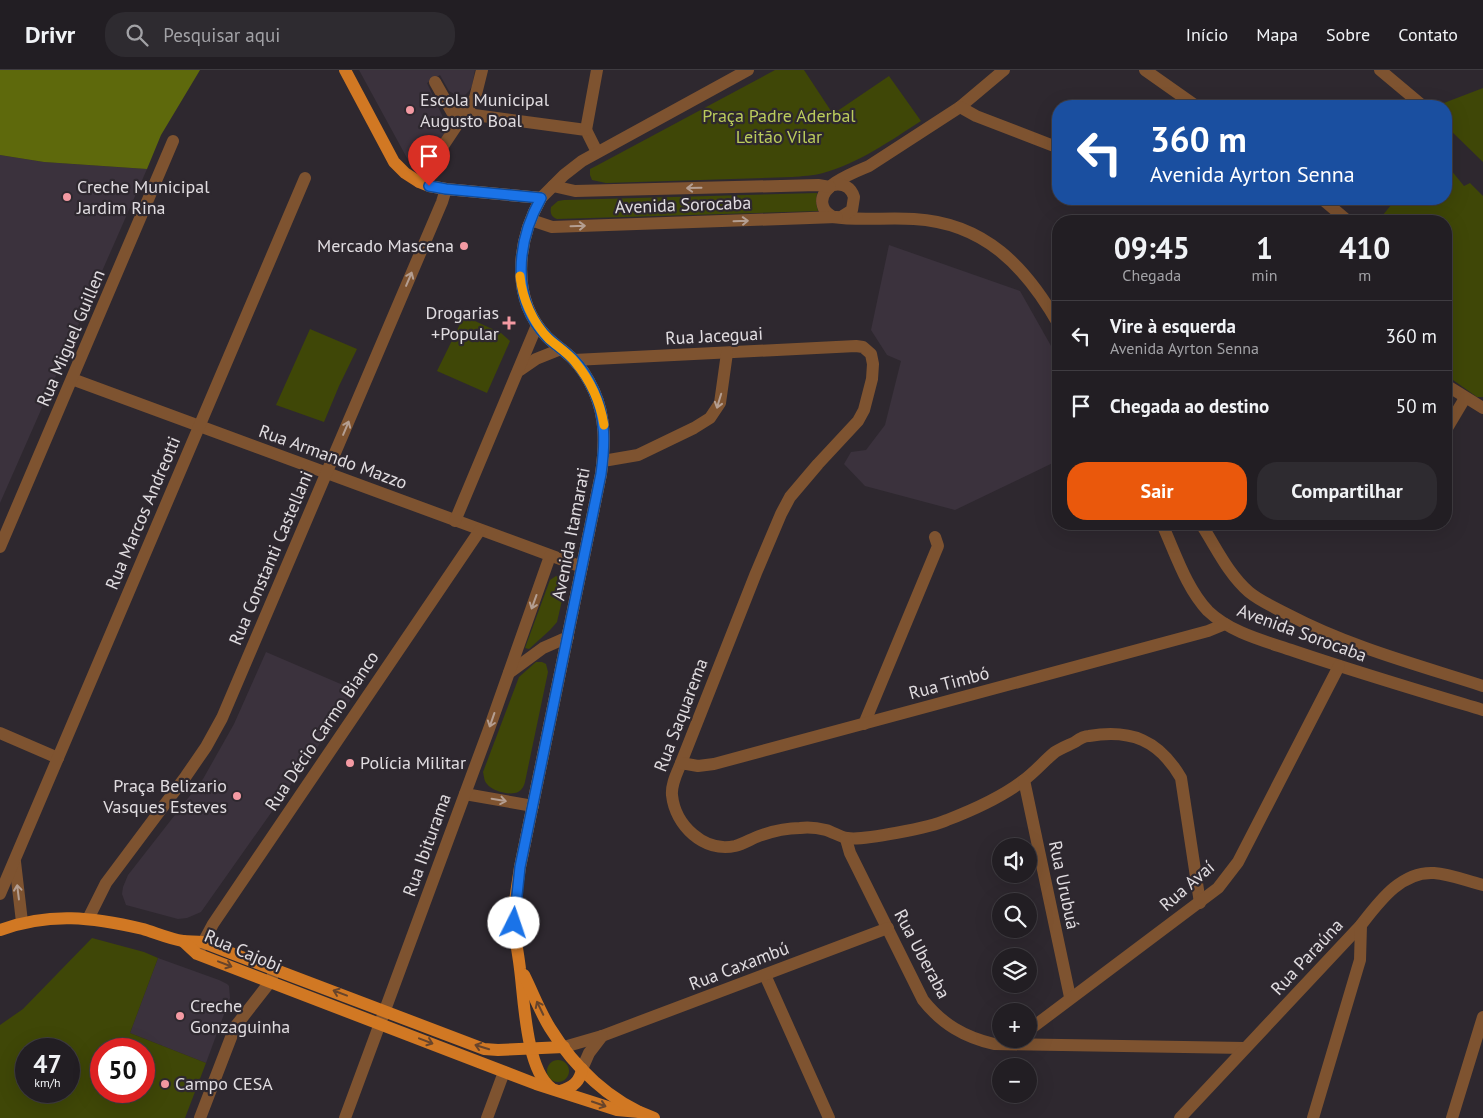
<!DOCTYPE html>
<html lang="pt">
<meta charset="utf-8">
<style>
:root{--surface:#221e23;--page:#2e2b30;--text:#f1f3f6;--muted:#a2a2a6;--line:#3f3c41;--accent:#ea580c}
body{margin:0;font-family:"PT Sans",sans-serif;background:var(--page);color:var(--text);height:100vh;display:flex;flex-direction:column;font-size:19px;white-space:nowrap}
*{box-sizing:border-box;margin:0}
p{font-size:16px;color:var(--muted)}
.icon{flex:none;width:28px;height:28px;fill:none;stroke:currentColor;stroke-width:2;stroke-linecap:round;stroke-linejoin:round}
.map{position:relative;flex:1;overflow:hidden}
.panel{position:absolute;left:1052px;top:145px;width:400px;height:315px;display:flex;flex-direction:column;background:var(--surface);border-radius:20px;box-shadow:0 5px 20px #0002,0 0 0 1px var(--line)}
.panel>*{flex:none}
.guide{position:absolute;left:1052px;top:30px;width:400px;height:105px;border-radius:20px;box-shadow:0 5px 20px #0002,0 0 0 1px var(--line);background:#1a4fa0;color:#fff;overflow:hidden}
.controls{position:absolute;left:992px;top:768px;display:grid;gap:10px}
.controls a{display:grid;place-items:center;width:45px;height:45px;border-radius:50%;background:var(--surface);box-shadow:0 5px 20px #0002,0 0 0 1px var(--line);font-size:25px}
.speed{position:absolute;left:15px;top:968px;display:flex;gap:10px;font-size:25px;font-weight:700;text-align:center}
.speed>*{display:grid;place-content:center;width:65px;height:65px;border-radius:50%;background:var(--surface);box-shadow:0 5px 20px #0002,0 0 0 1px var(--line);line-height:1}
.speed small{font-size:12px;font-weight:400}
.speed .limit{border:8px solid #d22;background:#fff;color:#111}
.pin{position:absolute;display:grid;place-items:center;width:42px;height:42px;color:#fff;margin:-51px -21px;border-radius:50% 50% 50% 0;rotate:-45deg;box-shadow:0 0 5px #0007}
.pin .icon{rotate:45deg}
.me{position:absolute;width:55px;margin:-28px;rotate:4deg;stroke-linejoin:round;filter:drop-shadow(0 0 4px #0008)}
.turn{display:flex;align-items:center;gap:18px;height:105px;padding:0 15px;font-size:22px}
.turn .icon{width:65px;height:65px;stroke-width:2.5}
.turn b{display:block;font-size:35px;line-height:42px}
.eta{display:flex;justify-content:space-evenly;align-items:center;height:85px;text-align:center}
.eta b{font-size:30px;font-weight:600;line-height:35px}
.button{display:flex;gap:10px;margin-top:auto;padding:10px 15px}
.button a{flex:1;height:58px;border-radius:20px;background:var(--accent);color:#fff;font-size:20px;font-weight:600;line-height:58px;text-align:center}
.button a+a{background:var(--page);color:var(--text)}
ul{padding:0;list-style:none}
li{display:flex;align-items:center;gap:15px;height:70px;padding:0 15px;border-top:1px solid var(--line)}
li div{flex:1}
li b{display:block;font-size:19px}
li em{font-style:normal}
header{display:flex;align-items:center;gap:30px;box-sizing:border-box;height:70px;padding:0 25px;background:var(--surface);border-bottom:1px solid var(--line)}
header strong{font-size:24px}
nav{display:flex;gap:28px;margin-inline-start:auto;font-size:18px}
.search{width:350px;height:45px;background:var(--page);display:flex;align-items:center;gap:12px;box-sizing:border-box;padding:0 18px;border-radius:20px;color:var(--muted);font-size:19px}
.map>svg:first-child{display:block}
</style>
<header>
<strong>Drivr</strong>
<div class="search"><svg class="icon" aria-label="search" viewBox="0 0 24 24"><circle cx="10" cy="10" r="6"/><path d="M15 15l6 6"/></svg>Pesquisar aqui</div>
<nav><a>Início</a><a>Mapa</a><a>Sobre</a><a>Contato</a></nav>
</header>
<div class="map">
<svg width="1483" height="1048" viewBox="0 0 1483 1048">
<rect width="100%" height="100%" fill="#2e282f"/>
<g fill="#3b323d">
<path d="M359,0H475L472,16L469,21L465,25L454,24L449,21L440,5L427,13L448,58L427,88L423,93H417L411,92L407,88Z"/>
<path d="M0,85L44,92L147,99L0,433Z"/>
<path d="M889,175L1020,221L1059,290V390L955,440L865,416L844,394L851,382L866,380L885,355L901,291L887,285L871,260Z"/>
<path d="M266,582L357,621L201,842L187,848L178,849L126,835L122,824L123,817L128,805L203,709L234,654Z"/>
<path d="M158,888L219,910L227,914L229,916L230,928L206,993L130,963Z"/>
</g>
<g fill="#3f4707" fill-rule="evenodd">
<path d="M775,0H804L833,44L889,6L921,51C890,71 859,93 823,103C813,106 802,106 792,107L606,113L592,110L590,105V99L596,96Z"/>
<path d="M1483,18V92L1446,56V36H1436Z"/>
<path d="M1446,94L1464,116L1470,113L1483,126V327H1477L1446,305V151H1378L1396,129H1446Z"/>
<path d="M817,123L816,133L818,141L557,149C551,147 550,143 551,137L558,131L564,130Z"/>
<path d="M464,246L501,263L510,271L487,323L437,301Z"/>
<path d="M310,259L357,279L339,316L324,352L276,335Z"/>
<path d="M556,506L562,508L566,513L557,552L550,560L529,579L525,578L550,510Z"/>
<path d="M536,592H542L546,594L548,602L525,712C524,716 522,720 518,722C510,726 492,721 487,714C484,711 484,706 483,702L519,607Z"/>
<path d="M92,868L144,882L158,888L130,963L206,993L185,1048H0V955L23,939ZM26,979H69V1021H26ZM101,979H144V1021H101Z"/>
<circle cx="558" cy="1001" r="11"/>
</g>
<path fill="#5e690c" d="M0,0H200L161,65L147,99L44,92L0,85Z"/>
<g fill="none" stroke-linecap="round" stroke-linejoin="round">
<g stroke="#7e5330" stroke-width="12">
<path d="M1004,0L960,37L869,96C855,102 816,116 823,136C824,141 828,144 833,147C859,151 888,147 914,149C985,153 1026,197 1059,255"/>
<path d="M1145,0L1196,36"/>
<path d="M1380,0L1423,36"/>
<path d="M435,12L452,42L586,60L597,82"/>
<path d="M960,37L976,46L1059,78"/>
<path d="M586,60L597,0"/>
<path d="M419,112L475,28L482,0"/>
<path d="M833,115C843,113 851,117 854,127L852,140L841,147"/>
<path d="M553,116L575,121L818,115L830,117"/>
<path d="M541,128L564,105L582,91L748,0"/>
<path d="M1322,129L1348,151"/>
<path d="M531,150L552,157L837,147"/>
<path d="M574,290L856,276L863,277L871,284L873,294L872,309L864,340L858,351L818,394L790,427L781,444L756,503L681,693C677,703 671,714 672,725C675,755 704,783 735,776C743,774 751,769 759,766C773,761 785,758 800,758C808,757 818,758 826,760C833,762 840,767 847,768C862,771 932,757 947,750C973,740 1002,727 1024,710C1035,702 1044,691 1055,682C1061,678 1069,675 1075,672C1079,669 1084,666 1089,666C1131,659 1159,670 1181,708L1200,833"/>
<path d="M520,300L536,289L561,279"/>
<path d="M72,309L582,497"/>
<path d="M1446,315L1483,338"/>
<path d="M1446,360L1465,328"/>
<path d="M603,391L638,385L694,358L710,348L720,333L727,283"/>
<path d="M455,451L537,255"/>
<path d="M1162,454C1175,482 1186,518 1208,541C1231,563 1265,571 1294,581C1356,602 1420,621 1483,640"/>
<path d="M1201,454C1216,477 1228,504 1249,522C1261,532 1276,538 1289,545C1350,577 1418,595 1483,616"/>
<path d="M0,477L173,71"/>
<path d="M509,603L543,578L568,567"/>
<path d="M864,654L938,476L935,467"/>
<path d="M0,663L58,688"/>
<path d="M681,693L698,696L714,694L1208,561L1225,554"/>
<path d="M1024,710L1070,927"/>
<path d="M465,724L533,736"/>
<path d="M846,769L850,783L923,930C942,954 964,967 994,974L1245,978"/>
<path d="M15,792L22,852"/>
<path d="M0,824L305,108"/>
<path d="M88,849L106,813L186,706L206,677L222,648L442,132L446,119"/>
<path d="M198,882L213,854L480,460"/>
<path d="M765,905L829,1048"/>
<path d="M1029,960L1218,818L1238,792L1339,596"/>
<path d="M564,977L602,966L888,858"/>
<path d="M582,999L589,983L602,966"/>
<path d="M200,1048L235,957L270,912L274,902"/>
<path d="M345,1048L489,659L550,486"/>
<path d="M487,1048L504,1002"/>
<path d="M1180,1048L1361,855C1379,832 1401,801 1434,803C1450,804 1467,811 1483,815"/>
<path d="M1313,1048L1357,900L1360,890L1361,855"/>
<path d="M1452,1048L1483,947"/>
</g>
<g stroke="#d17823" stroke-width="12">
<path d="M345,0L394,92L405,103L419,112L429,116L446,119L541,128C517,171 510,228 547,267C555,275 565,281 573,289C582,298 589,310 594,321C606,348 605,375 601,404L520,797C518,812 515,827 514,842C513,862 518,880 520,899C524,929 526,999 551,1018"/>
<path d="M0,860C50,842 92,847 143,859C156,863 170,869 183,871C189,872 196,871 202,872L484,979L498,980L564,977"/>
<path d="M183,871L197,884L536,1014L617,1040L639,1042"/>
<path d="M524,905C533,923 540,942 550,958C574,997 610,1032 654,1048"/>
<path d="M560,1021C572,1018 580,1012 582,999"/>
</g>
</g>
<defs><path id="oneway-shaft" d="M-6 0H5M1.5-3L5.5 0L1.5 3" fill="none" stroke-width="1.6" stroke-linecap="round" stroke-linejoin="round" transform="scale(1.25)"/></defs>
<g stroke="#b49e91">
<use href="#oneway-shaft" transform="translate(694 118) rotate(179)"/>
<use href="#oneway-shaft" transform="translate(741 151) rotate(-2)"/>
<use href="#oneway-shaft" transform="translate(578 156) rotate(-2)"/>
<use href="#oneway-shaft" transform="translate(409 209) rotate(-67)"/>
<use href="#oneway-shaft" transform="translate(719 331) rotate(107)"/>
<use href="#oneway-shaft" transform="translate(346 358) rotate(-67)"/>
<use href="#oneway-shaft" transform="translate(534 532) rotate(110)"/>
<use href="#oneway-shaft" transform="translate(492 650) rotate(109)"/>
<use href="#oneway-shaft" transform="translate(499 730) rotate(10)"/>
<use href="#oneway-shaft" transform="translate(18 822) rotate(-97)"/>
</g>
<g stroke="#67442b">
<use href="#oneway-shaft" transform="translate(225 894) rotate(21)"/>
<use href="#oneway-shaft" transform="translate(340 923) rotate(-159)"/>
<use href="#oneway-shaft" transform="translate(540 938) rotate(-116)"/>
<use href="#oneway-shaft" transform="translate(426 971) rotate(21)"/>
<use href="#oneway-shaft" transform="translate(482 977) rotate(-163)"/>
<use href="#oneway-shaft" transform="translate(599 1034) rotate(19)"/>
</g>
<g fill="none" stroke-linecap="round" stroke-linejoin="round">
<g stroke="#114b97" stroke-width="12">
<path id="route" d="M429,116L446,119L541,128C517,171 510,229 547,267C555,275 565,281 573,289C582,298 589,310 594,321C606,348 605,375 601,404L520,797L514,853"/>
</g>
<use href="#route" stroke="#1a73e8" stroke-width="9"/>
<path stroke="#f59e0b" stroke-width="9" d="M520,206C522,228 533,253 549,269C557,276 568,283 575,292C590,310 600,331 604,355"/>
</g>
<g fill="#f49aa3" stroke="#2e282f" stroke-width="2">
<circle cx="410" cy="40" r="5"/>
<circle cx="67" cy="127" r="5"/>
<circle cx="464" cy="176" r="5"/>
<path d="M506.5 245.5h5v5h5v5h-5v5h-5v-5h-5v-5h5z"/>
<circle cx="350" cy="693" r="5"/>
<circle cx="237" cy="726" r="5"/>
<circle cx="180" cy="946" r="5"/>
<circle cx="165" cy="1014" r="5"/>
</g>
<g text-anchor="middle" stroke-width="4.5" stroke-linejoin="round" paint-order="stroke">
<g font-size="18" fill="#e0dce0" stroke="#2e282f" text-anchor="start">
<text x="420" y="36">Escola Municipal<tspan x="420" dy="21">Augusto Boal</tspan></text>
<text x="77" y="123">Creche Municipal<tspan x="77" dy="21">Jardim Rina</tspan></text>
<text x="454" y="182" text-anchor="end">Mercado Mascena</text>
<text x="499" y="249" text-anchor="end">Drogarias<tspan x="499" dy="21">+Popular</tspan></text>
<text x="360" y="699">Polícia Militar</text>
<text x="227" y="722" text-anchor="end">Praça Belizario<tspan x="227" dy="21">Vasques Esteves</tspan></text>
<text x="190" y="942">Creche<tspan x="190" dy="21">Gonzaguinha</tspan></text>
<text x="175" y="1020">Campo CESA</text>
</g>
<g font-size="18" fill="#bbcc5c" stroke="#2e282f">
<text x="779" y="52">Praça Padre Aderbal<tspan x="779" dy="21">Leitão Vilar</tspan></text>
</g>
<g font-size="18" fill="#e0dce0" stroke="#2e282f">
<text transform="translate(683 135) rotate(-2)" y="6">Avenida Sorocaba</text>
<text transform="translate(714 266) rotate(-3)" y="6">Rua Jaceguai</text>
<text transform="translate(71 268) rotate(-67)" y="6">Rua Miguel Guillen</text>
<text transform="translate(333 387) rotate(20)" y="6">Rua Armando Mazzo</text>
<text transform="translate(143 443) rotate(-67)" y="6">Rua Marcos Andreotti</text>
<text transform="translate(571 464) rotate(-79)" y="6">Avenida Itamarati</text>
<text transform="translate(271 488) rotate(-67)" y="6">Rua Constanti Castellani</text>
<text transform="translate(1302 563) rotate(20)" y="6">Avenida Sorocaba</text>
<text transform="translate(949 613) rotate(-15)" y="6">Rua Timbó</text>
<text transform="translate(681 645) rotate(-69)" y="6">Rua Saquarema</text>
<text transform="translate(322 661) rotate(-56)" y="6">Rua Décio Carmo Bianco</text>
<text transform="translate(427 775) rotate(-70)" y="6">Rua Ibiturama</text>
<text transform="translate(1064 815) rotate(78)" y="6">Rua Urubuá</text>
<text transform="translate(1187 816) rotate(-41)" y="6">Rua Avaí</text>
<text transform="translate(243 881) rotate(23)" y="6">Rua Cajobi</text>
<text transform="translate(922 884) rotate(62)" y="6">Rua Uberaba</text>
<text transform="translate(1307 887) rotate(-47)" y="6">Rua Paraúna</text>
<text transform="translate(739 896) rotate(-21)" y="6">Rua Caxambú</text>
</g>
</g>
</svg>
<div class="controls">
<a><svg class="icon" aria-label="sound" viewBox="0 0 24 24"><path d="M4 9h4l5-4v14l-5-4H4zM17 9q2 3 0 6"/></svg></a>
<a><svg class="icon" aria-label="search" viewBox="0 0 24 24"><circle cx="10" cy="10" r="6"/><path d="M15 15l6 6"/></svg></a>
<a><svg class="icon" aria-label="layers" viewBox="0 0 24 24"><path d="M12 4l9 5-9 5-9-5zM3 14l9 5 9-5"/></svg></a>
<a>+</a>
<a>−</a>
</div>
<div class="speed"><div>47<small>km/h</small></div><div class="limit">50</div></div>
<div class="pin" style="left:429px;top:116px;background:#d93025"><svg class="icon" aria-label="arrive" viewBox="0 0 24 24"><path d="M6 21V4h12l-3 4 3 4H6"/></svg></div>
<svg class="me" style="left:514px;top:853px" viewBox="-20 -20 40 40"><circle r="19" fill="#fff"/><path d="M0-13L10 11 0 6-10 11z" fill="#1a73e8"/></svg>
<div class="guide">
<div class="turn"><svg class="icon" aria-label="left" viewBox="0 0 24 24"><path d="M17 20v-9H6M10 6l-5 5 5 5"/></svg><div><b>360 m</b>Avenida Ayrton Senna</div></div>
</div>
<section class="panel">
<div class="eta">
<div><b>09:45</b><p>Chegada</p></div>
<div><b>1</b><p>min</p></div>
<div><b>410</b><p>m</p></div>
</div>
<ul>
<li><svg class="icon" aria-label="left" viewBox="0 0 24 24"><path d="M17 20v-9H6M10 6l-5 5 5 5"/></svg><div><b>Vire à esquerda</b><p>Avenida Ayrton Senna</p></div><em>360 m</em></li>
<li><svg class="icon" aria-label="arrive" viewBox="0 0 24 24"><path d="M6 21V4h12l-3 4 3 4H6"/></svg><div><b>Chegada ao destino</b></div><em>50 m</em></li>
</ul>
<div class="button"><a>Sair</a><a>Compartilhar</a></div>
</section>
</div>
